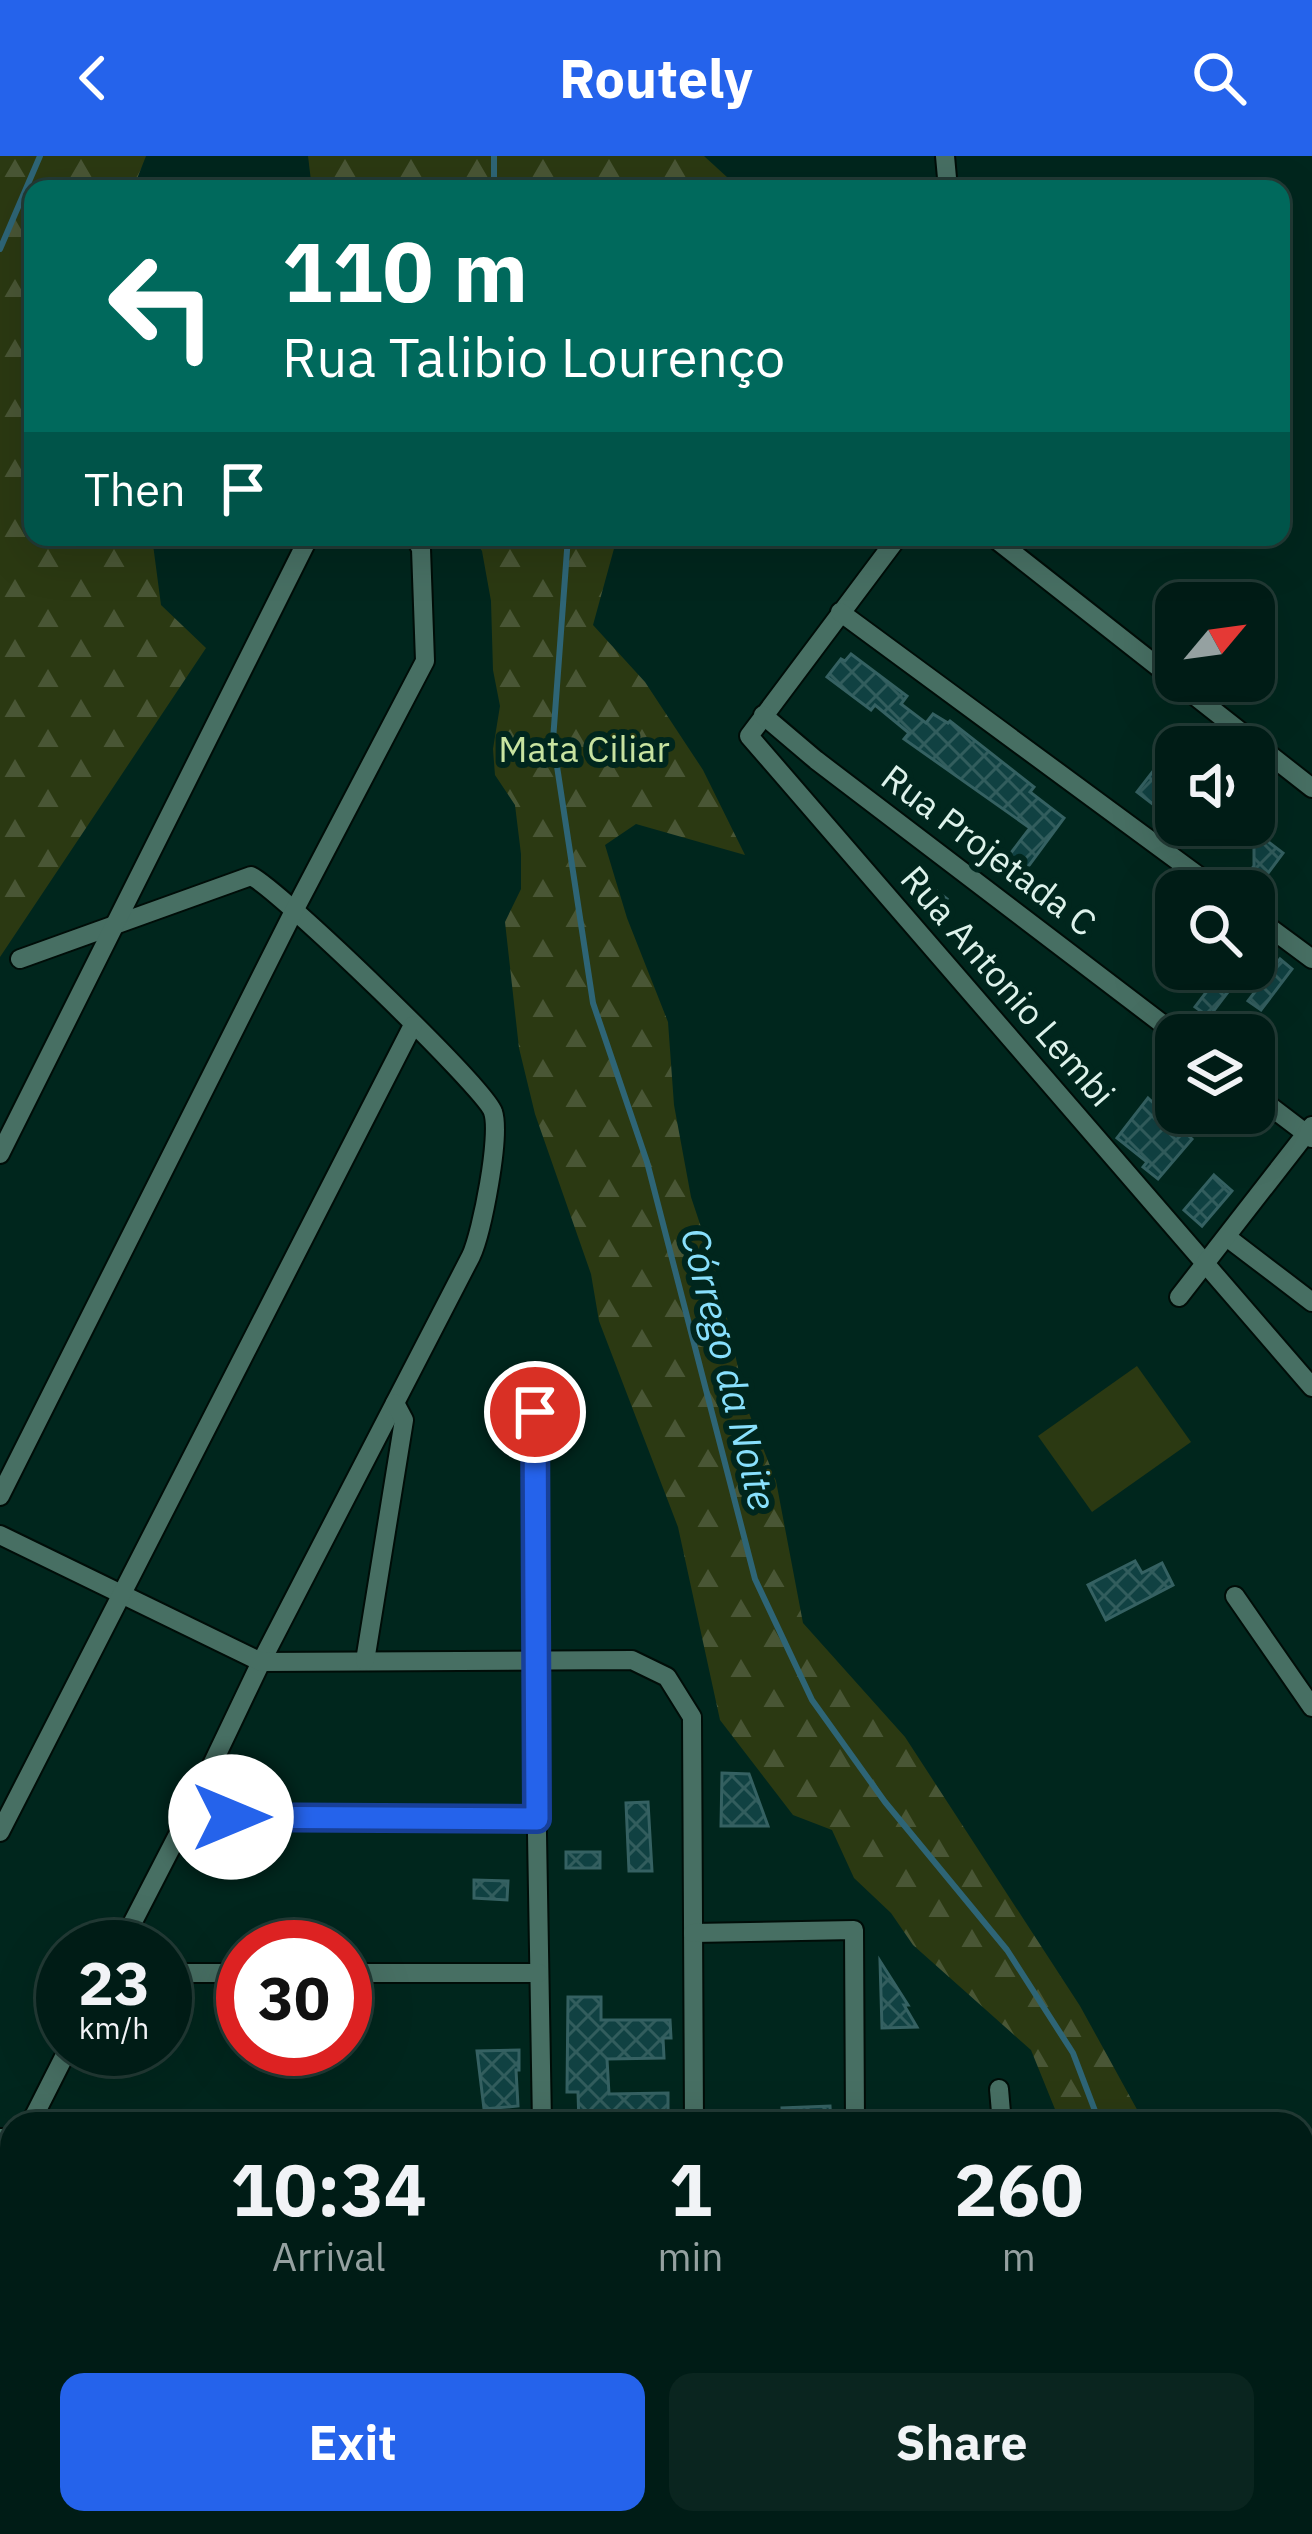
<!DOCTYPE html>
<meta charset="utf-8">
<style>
:root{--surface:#001c16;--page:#0a251f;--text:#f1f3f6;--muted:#95a1a1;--line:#223a35;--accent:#2563eb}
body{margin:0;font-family:"IBM Plex Sans",sans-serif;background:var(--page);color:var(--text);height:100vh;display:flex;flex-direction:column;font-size:45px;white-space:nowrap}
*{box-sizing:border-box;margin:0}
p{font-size:39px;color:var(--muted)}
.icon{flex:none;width:66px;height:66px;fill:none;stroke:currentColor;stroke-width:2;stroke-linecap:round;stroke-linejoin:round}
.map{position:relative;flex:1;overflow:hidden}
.details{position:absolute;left:0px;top:1956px;width:1314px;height:423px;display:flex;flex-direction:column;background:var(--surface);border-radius:36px 36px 0 0;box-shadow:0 12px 48px #0002,0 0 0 3px var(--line)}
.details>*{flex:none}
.hud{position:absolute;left:24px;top:24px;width:1266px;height:366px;border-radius:24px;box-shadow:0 12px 48px #0002,0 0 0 3px var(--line);background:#00695c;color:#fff;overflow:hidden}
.needle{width:78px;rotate:61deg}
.buttons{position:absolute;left:1155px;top:426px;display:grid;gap:24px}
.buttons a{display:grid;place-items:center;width:120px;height:120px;border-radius:24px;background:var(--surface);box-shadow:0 12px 48px #0002,0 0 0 3px var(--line);font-size:60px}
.speed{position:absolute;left:36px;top:1764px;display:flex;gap:24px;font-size:60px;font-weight:700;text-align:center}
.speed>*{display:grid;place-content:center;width:156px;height:156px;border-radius:50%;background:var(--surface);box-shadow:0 12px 48px #0002,0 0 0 3px var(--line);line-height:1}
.speed small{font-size:30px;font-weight:400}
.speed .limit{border:18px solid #d22;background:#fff;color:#111}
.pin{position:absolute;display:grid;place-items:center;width:102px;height:102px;color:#fff;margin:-51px;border:6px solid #fff;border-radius:50%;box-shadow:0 3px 12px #0007}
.me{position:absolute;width:132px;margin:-66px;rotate:90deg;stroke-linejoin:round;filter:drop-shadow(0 0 9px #0008)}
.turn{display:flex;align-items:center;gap:42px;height:252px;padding:0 60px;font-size:54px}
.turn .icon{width:156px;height:156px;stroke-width:2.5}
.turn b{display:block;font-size:84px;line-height:102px}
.then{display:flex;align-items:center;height:114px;padding:0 60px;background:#0003;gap:24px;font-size:45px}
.eta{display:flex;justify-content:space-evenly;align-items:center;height:204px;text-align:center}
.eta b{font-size:72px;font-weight:700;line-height:84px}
.button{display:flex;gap:24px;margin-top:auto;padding:24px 60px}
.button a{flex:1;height:138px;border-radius:24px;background:var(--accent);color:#fff;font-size:48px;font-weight:700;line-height:138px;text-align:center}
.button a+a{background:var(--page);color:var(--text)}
header{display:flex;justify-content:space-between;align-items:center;height:156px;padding:0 60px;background:var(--accent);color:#fff;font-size:54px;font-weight:700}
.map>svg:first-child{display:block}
</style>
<header><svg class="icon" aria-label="back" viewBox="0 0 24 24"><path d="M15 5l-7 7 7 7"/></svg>Routely<svg class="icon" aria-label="search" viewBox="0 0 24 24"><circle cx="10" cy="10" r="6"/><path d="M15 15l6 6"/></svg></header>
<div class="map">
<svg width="1312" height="2378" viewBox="0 0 1312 2378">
<defs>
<pattern id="forest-firs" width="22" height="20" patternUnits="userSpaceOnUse" patternTransform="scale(3)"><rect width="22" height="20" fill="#2b3912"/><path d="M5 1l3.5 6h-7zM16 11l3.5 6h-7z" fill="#495635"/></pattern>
<pattern id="building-cross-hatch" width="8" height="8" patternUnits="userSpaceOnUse" patternTransform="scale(3)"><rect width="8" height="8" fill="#104142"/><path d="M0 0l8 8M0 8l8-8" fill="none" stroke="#325d5d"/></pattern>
</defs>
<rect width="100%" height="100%" fill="#00261d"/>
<g fill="url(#forest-firs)">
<path d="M0,0H146L133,33H33V381H152L161,449L206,492L0,801Z"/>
<path d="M308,0H704L740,33H312Z"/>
<path d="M472,381H621L615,389L593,469L645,526L703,614L745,699L636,668L605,689L627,762L668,866L674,949L691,1041L718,1122L747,1252L776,1325L803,1467L905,1581L1080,1850L1145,1968H1061L1031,1894L913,1789L891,1757L854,1722L832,1674L793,1659L720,1564L678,1371L599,1165L591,1118L535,958L519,892L505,766L521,733V698L515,649L495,619L493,593L500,550L493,514L491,445L482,395Z"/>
<path d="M1302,2171L1312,2187V2378H1089L1086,2367H1302Z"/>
</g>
<path fill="#2b3912" d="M1137,1210L1191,1286L1092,1356L1038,1280Z"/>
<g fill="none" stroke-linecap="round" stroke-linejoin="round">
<g stroke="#2e6576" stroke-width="6">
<path d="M494,33V0"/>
<path d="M0,93L40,0"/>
<path d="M568,381L553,584L593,847L647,1006L755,1423L812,1544L885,1646L1007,1794L1073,1897L1100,1968"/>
<path d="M1295,2367L1306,2378"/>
</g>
</g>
<g fill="url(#building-cross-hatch)" stroke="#356162" stroke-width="3">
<path d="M851,498L907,540L901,548L926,567L933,558L948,567L950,565L1034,631L1030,636L1064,662L1022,719L1004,706L1030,672L904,583L909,577L875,549L871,554L827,521L841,503L845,505Z"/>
<path d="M1157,610L1176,625V666L1137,636Z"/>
<path d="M1254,675L1283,697L1254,736L1241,727L1254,710Z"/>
<path d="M923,724L947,743L930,762L908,740Z"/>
<path d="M1280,803L1292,813L1261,854L1248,845Z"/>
<path d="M1217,822L1231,832L1209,861L1195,851Z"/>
<path d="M1148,942L1192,983L1158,1023L1143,1011L1147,1006L1117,982Z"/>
<path d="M1214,1019L1232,1035L1202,1070L1184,1054Z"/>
<path d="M1135,1405L1142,1417L1162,1407L1173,1429L1106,1464L1088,1429Z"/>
<path d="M722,1617L749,1618L768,1670H721Z"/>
<path d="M648,1646L652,1715H629L626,1647Z"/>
<rect x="566" y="1696" width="34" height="16"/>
<path d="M474,1724L508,1725L507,1744L474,1742Z"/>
<path d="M880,1805L908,1849H904L917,1871L882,1872Z"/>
<path d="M568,1841H601V1864H670L671,1882H663L664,1902L607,1903L609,1938L668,1937V1960L607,1961V1968H579L578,1936H567Z"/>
<path d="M519,1894V1914H516L518,1950L484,1953L477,1895Z"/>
<path d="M830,1950L831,1968H783L782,1952Z"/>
</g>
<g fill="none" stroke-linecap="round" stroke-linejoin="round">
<g stroke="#000d08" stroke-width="22">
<g id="minor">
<path d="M945,0L948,33"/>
<path d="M898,381L749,580L1312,1231"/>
<path d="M993,381L1312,632"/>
<path d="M840,456L1219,735"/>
<path d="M763,559L816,604L1177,879"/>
<path d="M1254,760L1312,803"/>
<path d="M20,803L251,720C280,734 486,933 493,956C501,979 482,1076 471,1100L261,1506L187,1661L120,1791"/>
<path d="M1254,938L1312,982"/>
<path d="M0,998L309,381"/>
<path d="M1228,1082L1312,1146"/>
<path d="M1179,1141L1312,970"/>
<path d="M535,1256L534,1504L542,1968"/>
<path d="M0,1340L295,753L425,505L421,393L415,381"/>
<path d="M0,1379L261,1506L632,1504L667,1521L692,1561L694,1968"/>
<path d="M1235,1440L1312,1551"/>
<path d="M365,1505L404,1264L395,1247"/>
<path d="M187,1661L537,1663"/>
<path d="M0,1676L413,869"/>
<path d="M693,1777L854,1774L855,1968"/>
<path d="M165,1817H243"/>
<path d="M345,1817H539"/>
<path d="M999,1933L1002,1968"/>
<path d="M30,1968L68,1893"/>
<path d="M0,1982H12"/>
<path d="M1302,1994L1312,1984"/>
<path d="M0,2027L12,2003"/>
<path d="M1302,2072L1312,2073"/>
<path d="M1302,2103L1312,2120"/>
<path d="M0,2211L12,2209"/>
<path d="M206,2367V2378"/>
<path d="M386,2367V2378"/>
<path d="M547,2367V2378"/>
<path d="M702,2367L703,2378"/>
<path d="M0,2372L36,2367"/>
<path d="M807,2378L834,2367"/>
</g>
</g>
<use href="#minor" stroke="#476f63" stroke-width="18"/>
</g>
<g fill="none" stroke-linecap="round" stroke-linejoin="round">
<g stroke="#184099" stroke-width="30">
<path id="route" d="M231,1661L537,1663L535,1256"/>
</g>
<use href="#route" stroke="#2563eb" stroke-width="21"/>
</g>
<g text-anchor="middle" stroke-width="12" stroke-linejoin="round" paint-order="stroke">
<g font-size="36" fill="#c8e3a0" stroke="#00261d">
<text x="584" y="606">Mata Ciliar</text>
</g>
<g font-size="36" fill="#ddf2eb" stroke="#00261d">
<text transform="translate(989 694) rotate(37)" y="13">Rua Projetada C</text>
<text transform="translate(1008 830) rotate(49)" y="13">Rua Antonio Lembi</text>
</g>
<g font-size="39" font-style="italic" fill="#88e0fd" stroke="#00261d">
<text transform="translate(729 1213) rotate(76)" y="14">Córrego da Noite</text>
</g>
</g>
</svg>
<div class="buttons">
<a><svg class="needle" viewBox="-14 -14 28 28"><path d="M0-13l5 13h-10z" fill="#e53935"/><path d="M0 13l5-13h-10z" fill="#95a1a1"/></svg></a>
<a><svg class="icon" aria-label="sound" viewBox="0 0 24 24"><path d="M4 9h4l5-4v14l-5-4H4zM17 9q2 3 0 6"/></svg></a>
<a><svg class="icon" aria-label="search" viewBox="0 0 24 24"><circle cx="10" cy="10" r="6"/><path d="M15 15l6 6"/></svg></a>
<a><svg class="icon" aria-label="layers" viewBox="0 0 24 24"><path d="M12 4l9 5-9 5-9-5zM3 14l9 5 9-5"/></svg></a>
</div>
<div class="speed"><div>23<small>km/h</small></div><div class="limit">30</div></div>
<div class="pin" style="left:535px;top:1256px;background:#d93025"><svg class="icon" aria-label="arrive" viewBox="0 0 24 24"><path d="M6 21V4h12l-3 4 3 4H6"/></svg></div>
<svg class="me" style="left:231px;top:1661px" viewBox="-20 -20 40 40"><circle r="19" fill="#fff"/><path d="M0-13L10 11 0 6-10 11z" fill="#2563eb"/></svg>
<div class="hud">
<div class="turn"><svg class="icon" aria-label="left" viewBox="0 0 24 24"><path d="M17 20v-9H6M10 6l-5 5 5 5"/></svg><div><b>110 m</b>Rua Talibio Lourenço</div></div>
<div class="then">Then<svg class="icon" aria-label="arrive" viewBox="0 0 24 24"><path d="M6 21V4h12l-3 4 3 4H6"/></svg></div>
</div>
<section class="details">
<div class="eta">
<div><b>10:34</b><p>Arrival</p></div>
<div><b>1</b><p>min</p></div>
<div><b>260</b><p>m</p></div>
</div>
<div class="button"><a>Exit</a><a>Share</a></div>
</section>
</div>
